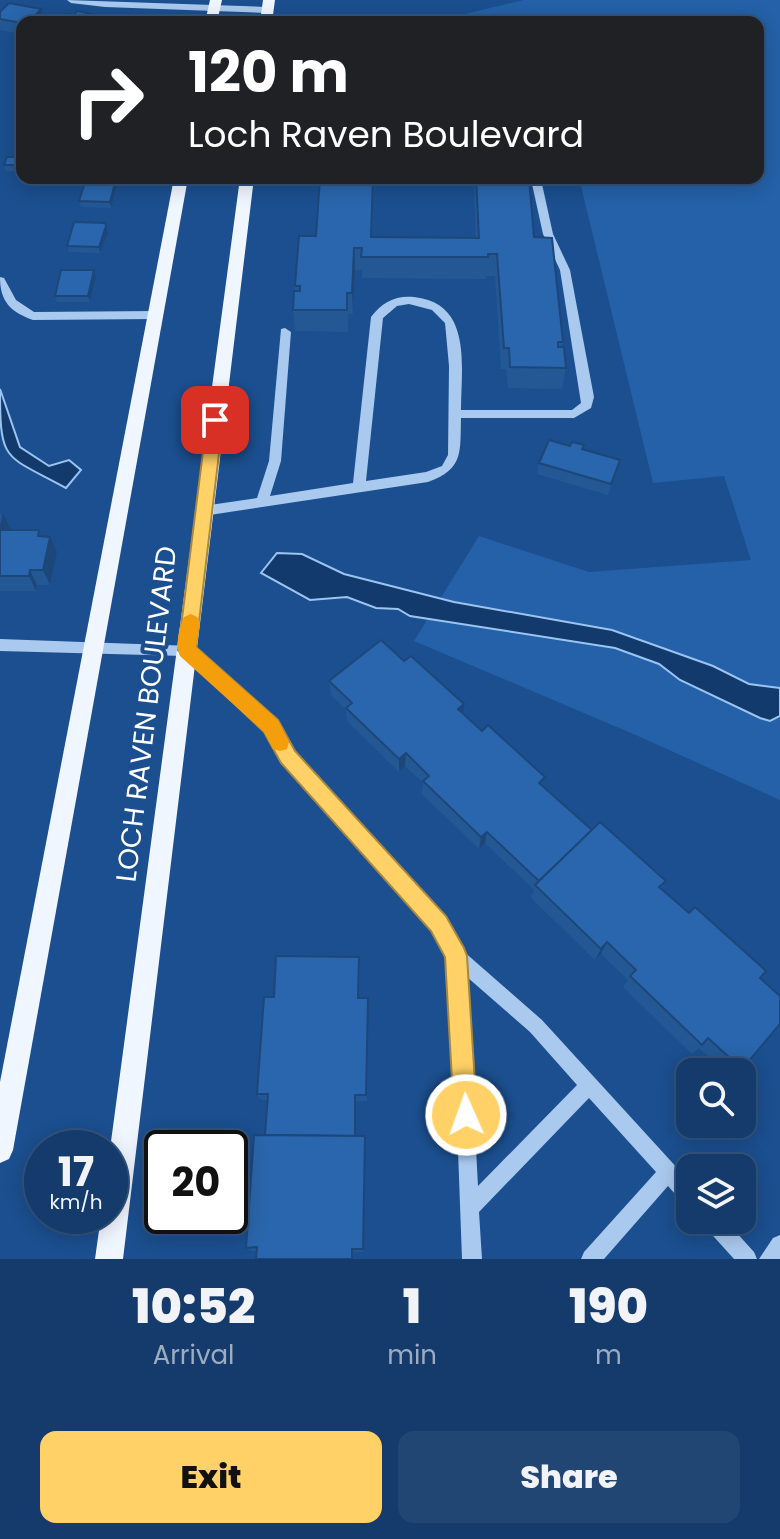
<!DOCTYPE html>
<style>
:root{--surface:#143b6b;--page:#214673;--text:#f1f3f6;--muted:#9dadc1;--line:#33557e;--accent:#ffd166}
body{margin:0;font-family:Poppins,sans-serif;background:var(--page);color:var(--text);height:100vh;display:flex;flex-direction:column;font-size:30px;white-space:nowrap}
*{box-sizing:border-box;margin:0}
p{font-size:26px;color:var(--muted)}
.icon{flex:none;width:44px;height:44px;fill:none;stroke:currentColor;stroke-width:2;stroke-linecap:round;stroke-linejoin:round}
.map{position:relative;height:1259px;overflow:hidden}
.side{display:flex;flex-direction:column;background:var(--surface);flex:1}
.side>*{flex:none}
.top-card{position:absolute;left:16px;top:16px;width:748px;height:168px;border-radius:16px;box-shadow:0 4px 20px #0003,0 0 0 2px var(--line);background:#202124;color:#fff;overflow:hidden}
.tools{position:absolute;left:676px;top:1058px;display:grid;gap:16px}
.tools a{display:grid;place-items:center;width:80px;height:80px;border-radius:16px;background:var(--surface);box-shadow:0 4px 20px #0003,0 0 0 2px var(--line);font-size:40px}
.speed{position:absolute;left:24px;top:1130px;display:flex;gap:16px;font-size:40px;font-weight:700;text-align:center}
.speed>*{display:grid;place-content:center;width:104px;height:104px;border-radius:50%;background:var(--surface);box-shadow:0 4px 20px #0003,0 0 0 2px var(--line);line-height:1}
.speed small{font-size:20px;font-weight:400}
.speed .limit{border:4px solid #111;border-radius:12px;background:#fff;color:#111}
.pin{position:absolute;display:grid;place-items:center;width:68px;height:68px;color:#fff;margin:-34px;border-radius:16px;box-shadow:0 4px 12px #0006}
.me{position:absolute;width:88px;margin:-44px;rotate:358deg;stroke-linejoin:round;filter:drop-shadow(0 0 6px #0008)}
.turn{display:flex;align-items:center;gap:28px;height:168px;padding:0 40px;font-size:36px}
.turn .icon{width:104px;height:104px;stroke-width:2.5}
.turn b{display:block;font-size:56px;line-height:68px}
.eta{display:flex;justify-content:space-evenly;align-items:center;height:136px;text-align:center}
.eta b{font-size:48px;font-weight:800;line-height:56px}
.button{display:flex;gap:16px;margin-top:auto;padding:16px 40px}
.button a{flex:1;height:92px;border-radius:16px;background:var(--accent);color:#111;font-size:32px;font-weight:800;line-height:92px;text-align:center}
.button a+a{background:var(--page);color:var(--text)}
.map>svg:first-child{display:block}
</style>
<div class="map">
<svg width="780" height="1259" viewBox="0 0 780 1259">
<rect width="100%" height="100%" fill="#1b4f8f"/>
<path fill="#2461a8" d="M524,0H780V800L638,736L414,641L479,536L589,572L751,560L724,476L653,483L579,178H758V22H432Z"/>
<g fill="#123a6d" stroke="#9cc4f0" stroke-width="2">
<path d="M0,389L20,447L49,466L69,460L81,470L66,488C4,454 0,464 0,389Z"/>
<path d="M277,553L302,554L344,574L454,602L612,630L713,666L749,684L780,688V716L770,721L760,718L680,680L659,664L615,648L410,616L398,609L376,608L347,597L310,600L261,573Z"/>
</g>
<g fill="none" stroke-linecap="round" stroke-linejoin="round">
<g fill="#a9c9ee" fill-rule="evenodd">
<path d="M67,0L267,7L271,10L267,13L105,7L71,3Z"/>
<path d="M528,178H538L542,184L553,234L570,270L594,397L591,408L574,418H461C460,452 464,469 428,482L203,516L198,515L196,511L203,506L257,498L269,461L281,329L285,328L291,332L281,461L270,496L353,483L371,317C382,302 396,295 414,297C473,303 461,367 461,410H572L581,403L560,270L543,234L532,184ZM409,304L432,310L445,323L449,366L448,455L442,466L426,472L366,481L383,318L397,306Z"/>
<path d="M0,277L4,278L16,300L34,312L156,311L162,315L156,319L33,320C10,312 0,301 0,277Z"/>
<path d="M0,639L192,646L276,721L293,752L445,917L462,950L542,1020L690,1182V1205L683,1203L668,1186L604,1259H581L584,1252L656,1172L589,1098L479,1212L482,1259H462L452,987L448,957L433,929L283,762L266,731L184,656L0,651ZM467,977L530,1032L577,1085L478,1186Z"/>
<path d="M703,1220H725L754,1252L757,1259H734L705,1227Z"/>
<path d="M780,1235V1259H759L773,1238Z"/>
</g>
<g fill="#f0f6ff" fill-rule="evenodd">
<path d="M210,0H222L217,22H205Z"/>
<path d="M263,0H275L272,22H260Z"/>
<path d="M174,178H188L13,1150L9,1159L0,1163V1082Z"/>
<path d="M240,178H254L123,1259H95L101,1216H110V1149Z"/>
</g>
</g>
<g fill="#245895">
<path d="M0,12L44,21L22,22V34L0,30Z"/>
<path d="M22,157V171H6L4,165Z"/>
<path d="M320,178H374L372,237L476,238L474,193L475,178H529L534,237L563,342L562,347L566,368L562,389L508,388L506,369H501L495,276H486V279L362,278V270H355L353,314H348V332L295,331L293,310L295,286L316,236Z"/>
<path d="M117,185L111,208L81,207L79,201Z"/>
<path d="M108,233L100,253L69,252L67,246Z"/>
<path d="M94,270L96,277L90,302H57L55,296Z"/>
<path d="M584,445L583,450L620,460L608,495L537,474L539,463L570,446Z"/>
<path d="M0,513L10,530L42,536L57,552L50,585H37L36,591H0Z"/>
<path d="M404,661L464,704L463,714L592,830L666,881L661,889L760,978L742,1069L738,1072H724L699,1048L692,1054L623,987L628,980L601,954L595,960L531,898L534,890L485,843L479,849L422,794L423,783L405,766L399,772L347,721L346,710L331,695L329,681Z"/>
<path d="M360,966L359,998L368,1006L367,1101H356V1136H365L366,1142L364,1252L251,1251L246,1248L265,1135L267,1100H261L257,1094L274,997Z"/>
</g>
<g fill="#1d4779">
<path d="M41,9L44,21V22H29Z"/>
<path d="M116,179L117,185L111,208L110,202Z"/>
<path d="M106,226L108,233L100,253L99,247Z"/>
<path d="M354,248L355,270L353,314L352,293Z"/>
<path d="M94,270L96,277L90,302L88,296Z"/>
<path d="M3,513L10,529L6,545L0,532V525Z"/>
<path d="M50,537L57,552L50,585L43,570Z"/>
<path d="M30,570L37,585L36,591L29,576Z"/>
<path d="M464,704L463,717L458,709Z"/>
<path d="M406,753L405,766L399,772V759Z"/>
<path d="M487,832L485,843L479,849L481,837Z"/>
<path d="M607,942L601,954L595,960L601,949Z"/>
<path d="M365,1136L366,1142L364,1252L363,1249Z"/>
</g>
<g fill="#2a66ad" stroke="#1d4779" stroke-width="2">
<path d="M9,3L41,9L29,22L22,23L0,19V12Z"/>
<path d="M77,11L97,15L94,19L101,20L99,22H59L67,14L74,15Z"/>
<path d="M7,157H22V165H4Z"/>
<path d="M320,178H373L371,237L479,238L476,178H529L534,237L552,238L563,342H558V347H564L566,368L510,367L509,348H504L497,254H488V257H361L362,248H354L352,293H347V310H293L294,291H300V286H295L299,236H316Z"/>
<path d="M86,179H116L110,202L79,201Z"/>
<path d="M74,222L105,223L106,226L99,247L67,246Z"/>
<path d="M61,270H94L88,296H55Z"/>
<path d="M549,440L570,446L572,442L584,445L582,449L620,460L611,484L539,463Z"/>
<path d="M0,530H39L38,536L50,537L43,570H30L29,576H0Z"/>
<path d="M381,640L404,661L411,656L464,704L458,709L482,731L488,725L545,777L539,783L592,830L539,881L487,832L481,837L423,781L429,776L406,753L399,759L346,708L352,703L329,681Z"/>
<path d="M600,822L666,881L659,887L689,913L695,907L766,971L760,978L780,996V1024L742,1069L708,1038L702,1045L630,976L636,970L607,942L601,949L535,885Z"/>
<path d="M276,956L359,957L358,998H368L366,1095H355V1136L265,1135L268,1094H257L264,997H274Z"/>
<path d="M254,1135L365,1136L363,1249H352V1259H256L257,1247L246,1248Z"/>
</g>
<path fill="#ffd166" stroke="#a68842" stroke-width="2" d="M215,415L223,420L196,647L278,720L295,751L446,916L464,948L467,956L477,1115L474,1123L466,1127L457,1123L454,1115L445,957L431,931L281,763L264,732L178,650L207,420Z"/>
<path fill="#f59e0b" d="M191,614L197,617L200,622L196,647L278,720L289,742L287,749L280,751L273,749L264,732L180,656C175,646 179,627 184,617Z"/>
<g text-anchor="middle" stroke-width="8" stroke-linejoin="round" paint-order="stroke">
<g font-size="28" fill="#fff" stroke="#1b4f8f">
<text transform="translate(146 714) rotate(-83)" y="10">LOCH RAVEN BOULEVARD</text>
</g>
</g>
</svg>
<div class="tools">
<a><svg class="icon" aria-label="search" viewBox="0 0 24 24"><circle cx="10" cy="10" r="6"/><path d="M15 15l6 6"/></svg></a>
<a><svg class="icon" aria-label="layers" viewBox="0 0 24 24"><path d="M12 4l9 5-9 5-9-5zM3 14l9 5 9-5"/></svg></a>
</div>
<div class="speed"><div>17<small>km/h</small></div><div class="limit">20</div></div>
<div class="pin" style="left:215px;top:420px;background:#d93025"><svg class="icon" aria-label="arrive" viewBox="0 0 24 24"><path d="M6 21V4h12l-3 4 3 4H6"/></svg></div>
<svg class="me" style="left:466px;top:1115px" viewBox="-20 -20 40 40"><circle r="17" fill="#ffd166" stroke="#fff" stroke-width="3"/><path d="M0-11L8 9 0 5-8 9z" fill="#fff"/></svg>
<div class="top-card">
<div class="turn"><svg class="icon" aria-label="right" viewBox="0 0 24 24"><path d="M7 20v-9h11M14 6l5 5-5 5"/></svg><div><b>120 m</b>Loch Raven Boulevard</div></div>
</div>
</div>
<section class="side">
<div class="eta">
<div><b>10:52</b><p>Arrival</p></div>
<div><b>1</b><p>min</p></div>
<div><b>190</b><p>m</p></div>
</div>
<div class="button"><a>Exit</a><a>Share</a></div>
</section>
